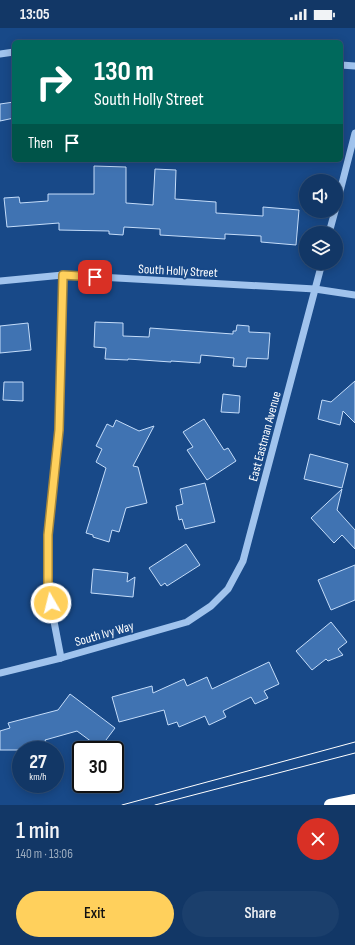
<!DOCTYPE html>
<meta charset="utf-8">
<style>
:root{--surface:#123766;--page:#1b3f6c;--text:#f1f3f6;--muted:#9cacbf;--line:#31517a;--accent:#ffd05c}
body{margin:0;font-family:"Sofia Sans Condensed",sans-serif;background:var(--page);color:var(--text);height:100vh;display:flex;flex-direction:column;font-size:15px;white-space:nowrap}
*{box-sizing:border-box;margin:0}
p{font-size:13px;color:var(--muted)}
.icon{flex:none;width:22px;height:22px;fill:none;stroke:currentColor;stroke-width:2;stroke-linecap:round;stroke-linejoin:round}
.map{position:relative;height:777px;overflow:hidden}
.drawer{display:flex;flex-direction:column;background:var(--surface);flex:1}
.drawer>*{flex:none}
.banner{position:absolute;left:12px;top:12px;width:331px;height:122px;border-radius:6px;box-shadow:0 2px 10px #0003,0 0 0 1px var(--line);background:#00695c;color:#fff;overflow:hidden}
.tools{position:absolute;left:299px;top:146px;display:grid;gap:8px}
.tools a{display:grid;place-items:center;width:44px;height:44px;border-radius:50%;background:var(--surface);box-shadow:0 2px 10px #0003,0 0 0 1px var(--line);font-size:20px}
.speed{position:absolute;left:12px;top:713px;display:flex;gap:8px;font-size:20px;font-weight:700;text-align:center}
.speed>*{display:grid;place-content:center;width:52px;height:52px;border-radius:50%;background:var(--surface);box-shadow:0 2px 10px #0003,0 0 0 1px var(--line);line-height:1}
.speed small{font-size:10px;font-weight:400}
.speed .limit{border:2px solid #111;border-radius:6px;background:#fff;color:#111}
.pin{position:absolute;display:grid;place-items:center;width:34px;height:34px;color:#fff;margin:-17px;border-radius:8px;box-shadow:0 2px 6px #0006}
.me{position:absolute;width:44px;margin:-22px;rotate:352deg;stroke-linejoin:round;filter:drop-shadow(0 0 3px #0008)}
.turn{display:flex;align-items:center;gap:14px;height:84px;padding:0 16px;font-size:18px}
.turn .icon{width:52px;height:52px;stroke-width:2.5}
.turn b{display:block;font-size:28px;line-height:34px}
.then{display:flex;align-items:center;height:38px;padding:0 16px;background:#0003;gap:8px;font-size:15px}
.round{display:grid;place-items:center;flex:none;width:42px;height:42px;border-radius:21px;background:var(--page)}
.summary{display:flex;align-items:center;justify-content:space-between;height:68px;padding:0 16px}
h1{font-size:24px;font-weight:600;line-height:30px}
.primary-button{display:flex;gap:8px;margin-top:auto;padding:8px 16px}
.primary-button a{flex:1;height:46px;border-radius:24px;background:var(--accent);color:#111;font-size:16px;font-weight:600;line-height:46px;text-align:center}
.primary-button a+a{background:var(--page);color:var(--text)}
.status{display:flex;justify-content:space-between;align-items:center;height:28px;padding:0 20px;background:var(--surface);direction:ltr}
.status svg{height:11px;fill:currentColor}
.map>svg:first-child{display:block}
</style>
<div class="status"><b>13:05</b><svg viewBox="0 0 49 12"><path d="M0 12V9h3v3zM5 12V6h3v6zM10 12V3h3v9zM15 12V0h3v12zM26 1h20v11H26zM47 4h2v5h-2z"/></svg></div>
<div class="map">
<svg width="355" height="777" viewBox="0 0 355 777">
<rect width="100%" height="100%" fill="#184988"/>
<g fill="#4073b2" stroke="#c5ddfa">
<path d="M14,74V90L0,93V76Z"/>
<path d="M94,138L126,139V175L153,177L155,141L176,142L175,171L216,174V185L263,188V179L299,182L296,217L261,214V208L225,206V211L160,207V201L124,199L123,207L109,206V203L59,202V195L7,199L4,170L19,169L20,175L48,173V166H94Z"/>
<path d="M95,294L123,295V308L149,309L150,300L233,306V303H236L237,297L249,298V304L270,305L268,331L247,330L246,339L233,338L234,330L201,327L200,335L171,333V334L128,331V332L105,331L106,320L94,319Z"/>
<path d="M28,295L31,322L0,325V298Z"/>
<path d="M355,353V395L343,383L340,397L318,391L322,372L331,374Z"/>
<path d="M4,354H23V373L3,372Z"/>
<path d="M223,366L240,368L239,385L221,384Z"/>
<path d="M204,391L224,422L228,420L236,433L207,452L187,422L193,419L183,404Z"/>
<path d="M116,392L139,403L154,398L133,438L138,439L147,475L126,480L119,504L112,502L109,514L93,509V507L86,505L106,440L96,434L102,421L96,418L107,396L113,399Z"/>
<path d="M310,426L348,436L342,460L304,451Z"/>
<path d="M205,455L215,494L185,501L182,491L179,492L176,478L183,476L180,461Z"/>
<path d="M342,461L337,482L355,502V521L342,507L334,515L311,490Z"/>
<path d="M186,516L200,537L167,558L165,555L161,558L149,540Z"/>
<path d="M355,537V572L331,582L318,552Z"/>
<path d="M93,541L128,545L127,554L135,549L133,569L91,565Z"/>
<path d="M331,594L347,614L338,621L343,627L328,633L326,631L312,642L296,623Z"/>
<path d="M269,634L279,656L264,663L268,670L255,676L251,669L223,683L226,689L209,697L205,688L179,699L177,694L168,697L164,682L119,694L112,669L152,658L153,665L184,651L187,658L207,649L212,661Z"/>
<path d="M70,666L115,700L100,720L77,703L45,712L47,717L29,722H0V703L10,700L8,695L58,682Z"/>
</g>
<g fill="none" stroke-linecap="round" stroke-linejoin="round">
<g stroke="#a0c3ed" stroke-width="7">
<path d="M0,26L14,24"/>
<path d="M341,37L355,38"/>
<path d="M336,179L355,105"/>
<path d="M329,205L335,183"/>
<path d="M0,253L63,247L315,261L355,267"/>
<path d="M61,630L48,562V507L59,402L63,247"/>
<path d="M0,645L61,630L187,594L211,578L228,561L243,533L322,235"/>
</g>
<path stroke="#fff" stroke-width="12" d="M330,777L355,772"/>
<g stroke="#fff" stroke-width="1">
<path d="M122,777L355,714"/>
<path d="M155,777L355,725"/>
</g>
</g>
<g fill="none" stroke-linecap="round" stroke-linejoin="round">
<g stroke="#a6873c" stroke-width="10">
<path id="route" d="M51,575L48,562V507L59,402L63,247L95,249"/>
</g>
<use href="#route" stroke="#ffd05c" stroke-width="7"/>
</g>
<g text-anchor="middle" stroke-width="3.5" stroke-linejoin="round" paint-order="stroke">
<g font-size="13" fill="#fff" stroke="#184988">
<text transform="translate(178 242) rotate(3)" y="5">South Holly Street</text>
<text transform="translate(264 408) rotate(-75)" y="5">East Eastman Avenue</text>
<text transform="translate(104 605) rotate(-16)" y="5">South Ivy Way</text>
</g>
</g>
</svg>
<div class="tools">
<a><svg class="icon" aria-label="sound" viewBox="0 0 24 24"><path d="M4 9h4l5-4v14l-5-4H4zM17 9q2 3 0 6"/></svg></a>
<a><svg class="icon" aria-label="layers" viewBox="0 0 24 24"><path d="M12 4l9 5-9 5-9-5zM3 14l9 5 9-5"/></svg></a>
</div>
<div class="speed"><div>27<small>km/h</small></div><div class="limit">30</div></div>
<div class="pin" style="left:95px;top:249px;background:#d93025"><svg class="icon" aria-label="arrive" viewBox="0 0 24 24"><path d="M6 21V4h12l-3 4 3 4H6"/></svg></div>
<svg class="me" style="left:51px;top:575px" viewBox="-20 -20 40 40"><circle r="17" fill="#ffd05c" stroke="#fff" stroke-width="3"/><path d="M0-11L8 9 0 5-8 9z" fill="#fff"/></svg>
<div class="banner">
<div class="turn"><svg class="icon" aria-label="right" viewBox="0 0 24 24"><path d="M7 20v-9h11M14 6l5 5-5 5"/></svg><div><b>130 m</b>South Holly Street</div></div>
<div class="then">Then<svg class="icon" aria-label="arrive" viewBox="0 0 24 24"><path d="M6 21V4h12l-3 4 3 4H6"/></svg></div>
</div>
</div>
<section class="drawer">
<div class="summary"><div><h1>1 min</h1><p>140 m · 13:06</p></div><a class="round" style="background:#d93025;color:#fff"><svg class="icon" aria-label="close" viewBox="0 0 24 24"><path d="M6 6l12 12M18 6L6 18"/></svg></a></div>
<div class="primary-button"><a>Exit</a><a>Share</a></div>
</section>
